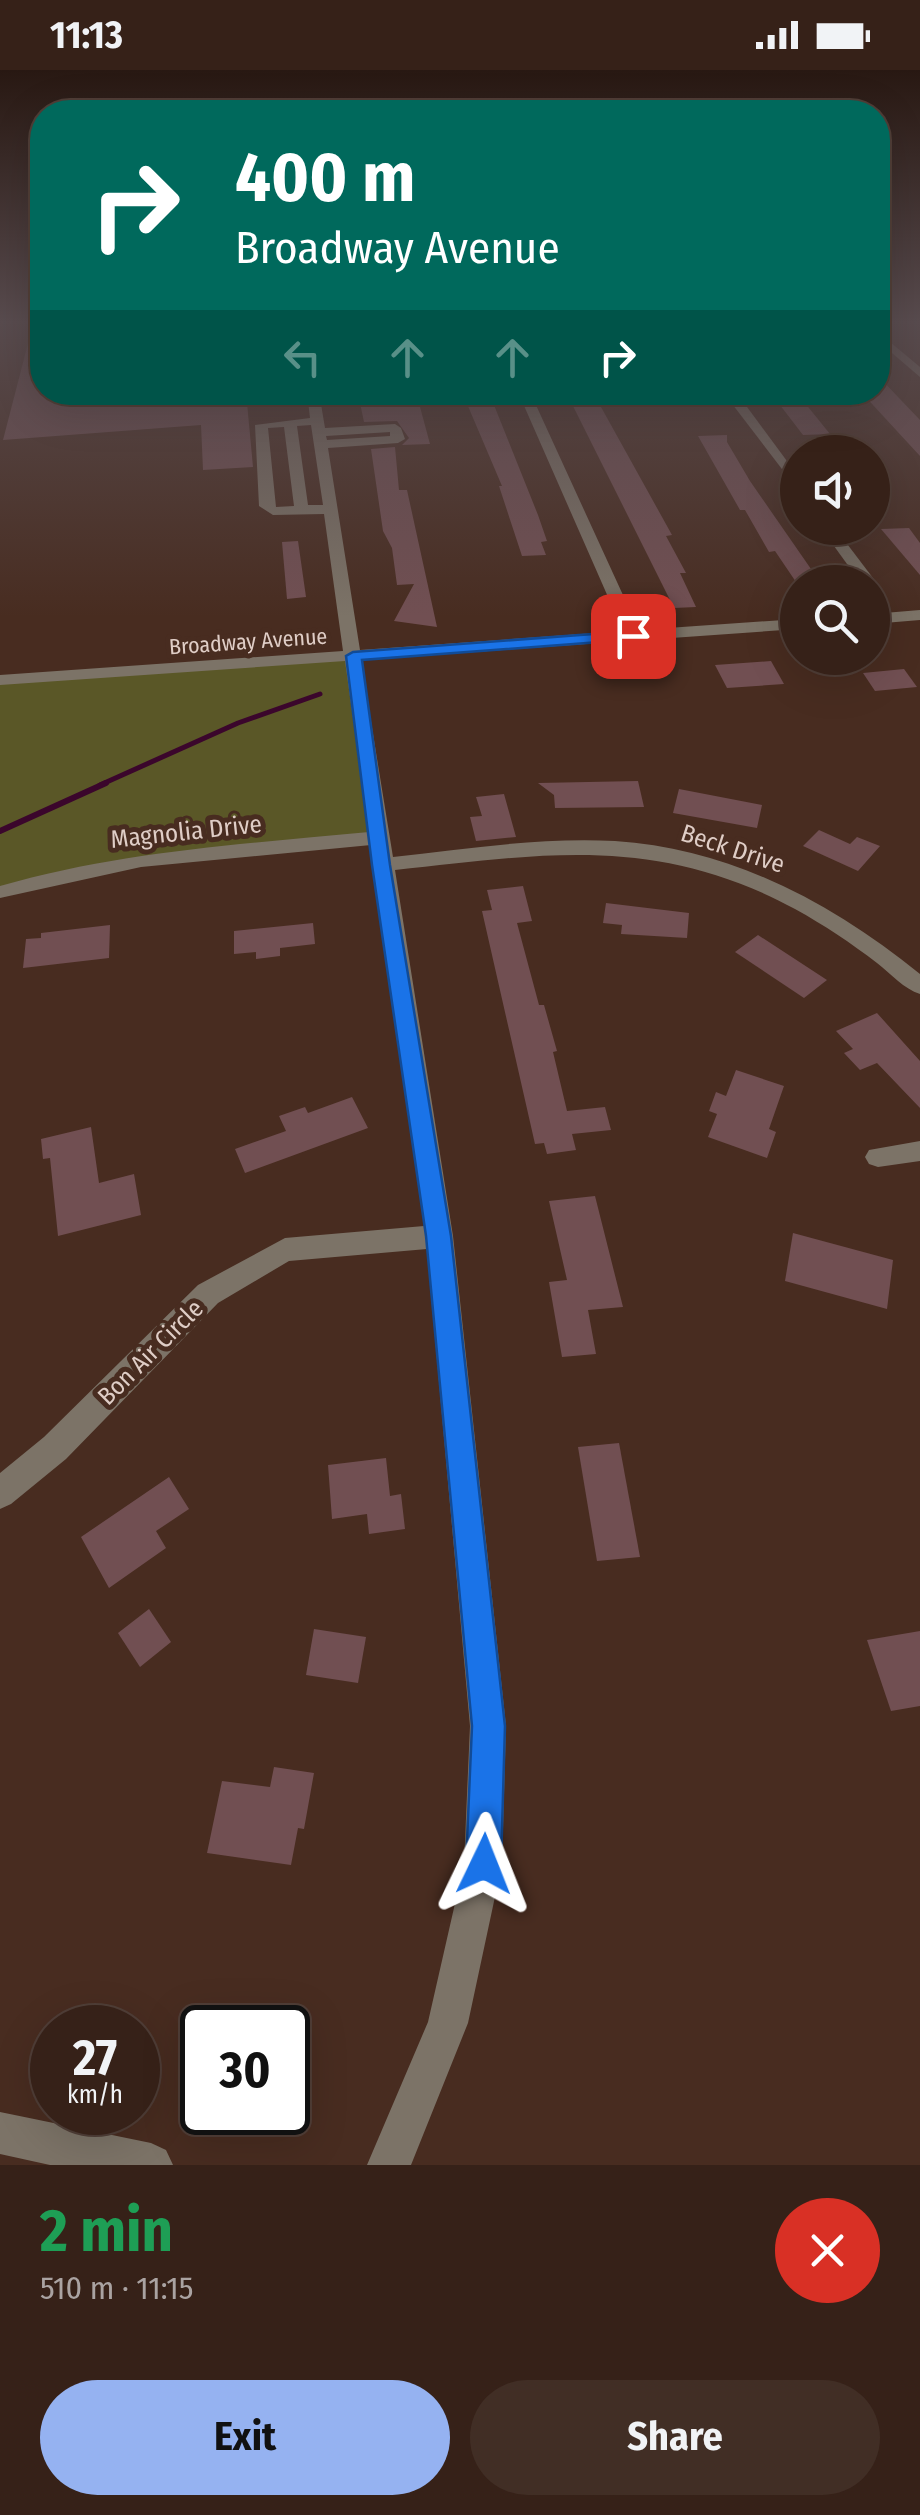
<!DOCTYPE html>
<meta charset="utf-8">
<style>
:root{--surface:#362118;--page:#412e25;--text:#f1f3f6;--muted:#aaa3a2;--line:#503e37;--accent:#95b2f1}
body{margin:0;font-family:"Fira Sans Condensed",sans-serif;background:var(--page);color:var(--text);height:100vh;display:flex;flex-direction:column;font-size:38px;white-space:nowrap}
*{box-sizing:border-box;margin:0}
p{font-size:32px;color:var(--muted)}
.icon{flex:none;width:55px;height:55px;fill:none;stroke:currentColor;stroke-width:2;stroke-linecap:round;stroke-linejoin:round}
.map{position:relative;height:2095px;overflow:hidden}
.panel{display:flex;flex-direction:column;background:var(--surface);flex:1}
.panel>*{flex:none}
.banner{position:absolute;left:30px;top:30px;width:860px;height:305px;border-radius:40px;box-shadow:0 10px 40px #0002,0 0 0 2px var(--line);background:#00695c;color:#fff;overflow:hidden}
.tools{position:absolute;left:780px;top:365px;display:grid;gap:20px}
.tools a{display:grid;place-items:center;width:110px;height:110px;border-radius:50%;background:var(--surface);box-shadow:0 10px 40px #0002,0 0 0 2px var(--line);font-size:50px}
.speed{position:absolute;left:30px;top:1935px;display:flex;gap:20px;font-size:50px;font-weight:700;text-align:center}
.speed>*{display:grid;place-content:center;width:130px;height:130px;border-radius:50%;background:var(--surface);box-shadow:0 10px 40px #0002,0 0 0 2px var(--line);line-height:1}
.speed small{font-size:25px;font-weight:400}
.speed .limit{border:5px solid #111;border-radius:15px;background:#fff;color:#111}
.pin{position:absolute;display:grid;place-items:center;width:85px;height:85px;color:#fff;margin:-42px;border-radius:20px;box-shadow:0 5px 15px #0006}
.me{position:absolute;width:110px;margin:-55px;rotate:2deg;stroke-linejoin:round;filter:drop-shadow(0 0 8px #0008)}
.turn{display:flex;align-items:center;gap:35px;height:210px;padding:0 40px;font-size:45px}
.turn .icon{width:130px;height:130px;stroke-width:2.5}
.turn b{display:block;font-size:70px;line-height:85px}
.lanes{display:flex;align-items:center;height:95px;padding:0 40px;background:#0003;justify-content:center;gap:50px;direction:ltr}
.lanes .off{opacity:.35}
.round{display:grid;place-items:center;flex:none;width:105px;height:105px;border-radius:52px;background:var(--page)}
.summary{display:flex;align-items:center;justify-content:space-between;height:170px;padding:0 40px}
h1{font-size:60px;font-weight:700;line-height:75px;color:#1e9e55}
.button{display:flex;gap:20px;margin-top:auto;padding:20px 40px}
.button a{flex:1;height:115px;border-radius:60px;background:var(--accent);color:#111;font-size:40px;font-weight:700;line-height:115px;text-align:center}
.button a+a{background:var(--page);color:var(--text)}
.status{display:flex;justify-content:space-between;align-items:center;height:70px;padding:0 50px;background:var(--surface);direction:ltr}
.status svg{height:28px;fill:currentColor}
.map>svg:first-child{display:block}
</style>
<div class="status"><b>11:13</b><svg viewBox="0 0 49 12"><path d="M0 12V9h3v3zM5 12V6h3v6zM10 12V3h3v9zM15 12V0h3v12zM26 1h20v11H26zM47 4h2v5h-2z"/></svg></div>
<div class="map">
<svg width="920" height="2095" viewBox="0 0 920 2095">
<rect width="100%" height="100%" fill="#482c20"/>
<path fill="#5a5727" d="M353,586L377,768L112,796L0,824V610Z"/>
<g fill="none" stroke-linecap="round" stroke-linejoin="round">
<path stroke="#3b062c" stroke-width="5" d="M100,715L238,653L320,624"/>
<path stroke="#3b062c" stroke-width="6" d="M0,761L106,713"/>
</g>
<g fill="#714f52">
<path d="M33,254H42V322H246L253,397L203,400L201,355L3,370Z"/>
<path d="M878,306L920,350V386L861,322H878Z"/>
<path d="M384,322H416L430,374L402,375L409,368L397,351L364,352L360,333L386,331Z"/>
<path d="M462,322L490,325L538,445L547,471L541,472L546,485L522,486L499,416H502Z"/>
<path d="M566,322H588L595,337H601L672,465L666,466L686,503H680L696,537L674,538Z"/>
<path d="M770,322H796L830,364L803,365Z"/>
<path d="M727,365V372L750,411L820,512H796L775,481L769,482L745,440H740L698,366Z"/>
<path d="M395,377L399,420H407L437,557L394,551L414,514L397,515L392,478L383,461L371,379Z"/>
<path d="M909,458L920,473V505L881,459Z"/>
<path d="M298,471L306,527L287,529L282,472Z"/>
<path d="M771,591L784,614L727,618L715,595Z"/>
<path d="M904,599L917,617L875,621L863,603Z"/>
<path d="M638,711L644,737L555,738L554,725L538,713Z"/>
<path d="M679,719L762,735L757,758L673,743Z"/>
<path d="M504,724L516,767L476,771L470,747L482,746L476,727Z"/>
<path d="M819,760L850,774L857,767L880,776L858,801L803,776Z"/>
<path d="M523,816L532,851L517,853L539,935H544L557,981L553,982L567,1041L605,1037L611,1060L572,1064L576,1080L547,1084L544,1073L535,1074L482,841L492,840L487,820Z"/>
<path d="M606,833L689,843L687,868L621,864L622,855L603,853Z"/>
<path d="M313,853L315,874L280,878V886L256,889V882L234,884V861Z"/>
<path d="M110,855L109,888L23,898L26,869L41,868V863Z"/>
<path d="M758,865L827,910L804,928L735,882Z"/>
<path d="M877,943L920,991V1038L877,993L860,1000L844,983L853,979L836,961Z"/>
<path d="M736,1000L784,1016L769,1059L776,1062L767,1088L708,1067L717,1044L709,1041L716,1022L726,1026Z"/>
<path d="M352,1027L368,1058L245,1103L235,1079L286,1061L279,1046L305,1037L308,1043Z"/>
<path d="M91,1057L99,1113L134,1104L141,1145L58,1166L50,1088L43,1089L41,1069Z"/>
<path d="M595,1126L623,1237L588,1240L596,1284L562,1287L549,1212L567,1210L549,1131Z"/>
<path d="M793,1163L893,1190L887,1239L785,1211Z"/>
<path d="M619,1373L640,1487L597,1491L578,1377Z"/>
<path d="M386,1388L390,1426L401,1424L405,1459L369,1464L367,1444L332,1449L328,1395Z"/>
<path d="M169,1407L189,1439L156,1461L166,1478L109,1518L81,1467Z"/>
<path d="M149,1539L171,1572L140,1597L118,1563Z"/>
<path d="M314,1559L366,1567L358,1613L306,1605Z"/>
<path d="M920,1561V1636L891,1641L867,1570Z"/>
<path d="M274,1697L314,1703L304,1759L298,1758L291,1795L207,1783L222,1711L270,1717Z"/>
</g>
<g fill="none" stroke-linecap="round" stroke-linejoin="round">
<g fill="#7c7367" fill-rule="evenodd">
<path d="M878,262L920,297V307L878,271Z"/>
<path d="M307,322H319L325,358L395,354L401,358L405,369L398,373L328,378L360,580L623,561L518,322H530L639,560L798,549V559L361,590L393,787C466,779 540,767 615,771C730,778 832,833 920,904V924C904,919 891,904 877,893C851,873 824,855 795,839C656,764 544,784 395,800L453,1166L506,1656L502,1794L468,1953L411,2095H367L428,1952L464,1794L470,1656L427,1179L289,1191L218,1233L66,1389L11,1434L0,1439V1403L44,1367L198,1215L285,1168L424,1156L371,775L141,797L0,828V816C121,781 244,774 369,762L345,591L0,615V605L343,581L324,444L273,445L259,436L255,355L310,348ZM311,355L323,435H308L297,356ZM284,357L294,436L276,437L268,358ZM390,362V366L327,370L326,366Z"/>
<path d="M723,322H736L798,406V420Z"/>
<path d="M821,458H835L876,512L874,515L860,512Z"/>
<path d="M920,540V550L872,554V544Z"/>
<path d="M920,1071V1091L878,1097L869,1094L865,1087L869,1080Z"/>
<path d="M0,2042L151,2073L166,2080L173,2095H50L0,2084Z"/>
</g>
</g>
<linearGradient id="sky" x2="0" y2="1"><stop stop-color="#281812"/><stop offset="0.46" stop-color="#584b4e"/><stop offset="1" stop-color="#584b4e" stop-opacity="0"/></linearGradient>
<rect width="920" height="547" fill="url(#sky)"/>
<path fill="#1a73e8" stroke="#114b97" stroke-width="2.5" d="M633,561L639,562V569L362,590L390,795L451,1166L505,1656L501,1794L496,1806L484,1812L471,1806L466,1794L472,1656L426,1166L372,795L346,586L353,582Z"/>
<g text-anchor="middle" stroke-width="10" stroke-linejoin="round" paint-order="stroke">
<g font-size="22" fill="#dfcdc6" stroke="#482c20">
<text transform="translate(248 571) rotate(-4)" y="8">Broadway Avenue</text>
</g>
<g font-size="25" fill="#dfcdc6" stroke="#482c20">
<text transform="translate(186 761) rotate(-6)" y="9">Magnolia Drive</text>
<text transform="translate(733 778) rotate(18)" y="9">Beck Drive</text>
<text transform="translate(150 1282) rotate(-45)" y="9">Bon Air Circle</text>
</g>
</g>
</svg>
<div class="tools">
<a><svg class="icon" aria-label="sound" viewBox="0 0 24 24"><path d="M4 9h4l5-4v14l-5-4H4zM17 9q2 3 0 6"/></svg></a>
<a><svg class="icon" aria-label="search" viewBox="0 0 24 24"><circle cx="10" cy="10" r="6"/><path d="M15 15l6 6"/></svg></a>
</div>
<div class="speed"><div>27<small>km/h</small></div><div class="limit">30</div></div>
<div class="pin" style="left:633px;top:566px;background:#d93025"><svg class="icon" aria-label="arrive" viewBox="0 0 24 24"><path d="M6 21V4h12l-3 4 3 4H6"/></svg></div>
<svg class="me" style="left:484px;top:1794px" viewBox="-20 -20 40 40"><path d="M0-17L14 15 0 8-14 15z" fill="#1a73e8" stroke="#fff" stroke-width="4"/></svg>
<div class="banner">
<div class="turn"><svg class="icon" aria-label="right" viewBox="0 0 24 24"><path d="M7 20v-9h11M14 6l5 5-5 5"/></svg><div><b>400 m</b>Broadway Avenue</div></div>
<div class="lanes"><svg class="icon off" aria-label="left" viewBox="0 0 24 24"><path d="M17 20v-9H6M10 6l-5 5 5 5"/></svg><svg class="icon off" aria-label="ahead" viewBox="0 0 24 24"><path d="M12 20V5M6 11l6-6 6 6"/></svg><svg class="icon off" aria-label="ahead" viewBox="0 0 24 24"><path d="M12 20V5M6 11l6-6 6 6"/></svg><svg class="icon" aria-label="right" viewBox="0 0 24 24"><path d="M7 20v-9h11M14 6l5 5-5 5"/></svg></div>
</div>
</div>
<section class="panel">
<div class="summary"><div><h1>2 min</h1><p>510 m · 11:15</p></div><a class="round" style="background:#d93025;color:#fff"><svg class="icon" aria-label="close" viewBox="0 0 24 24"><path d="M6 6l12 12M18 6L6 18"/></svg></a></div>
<div class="button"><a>Exit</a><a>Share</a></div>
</section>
